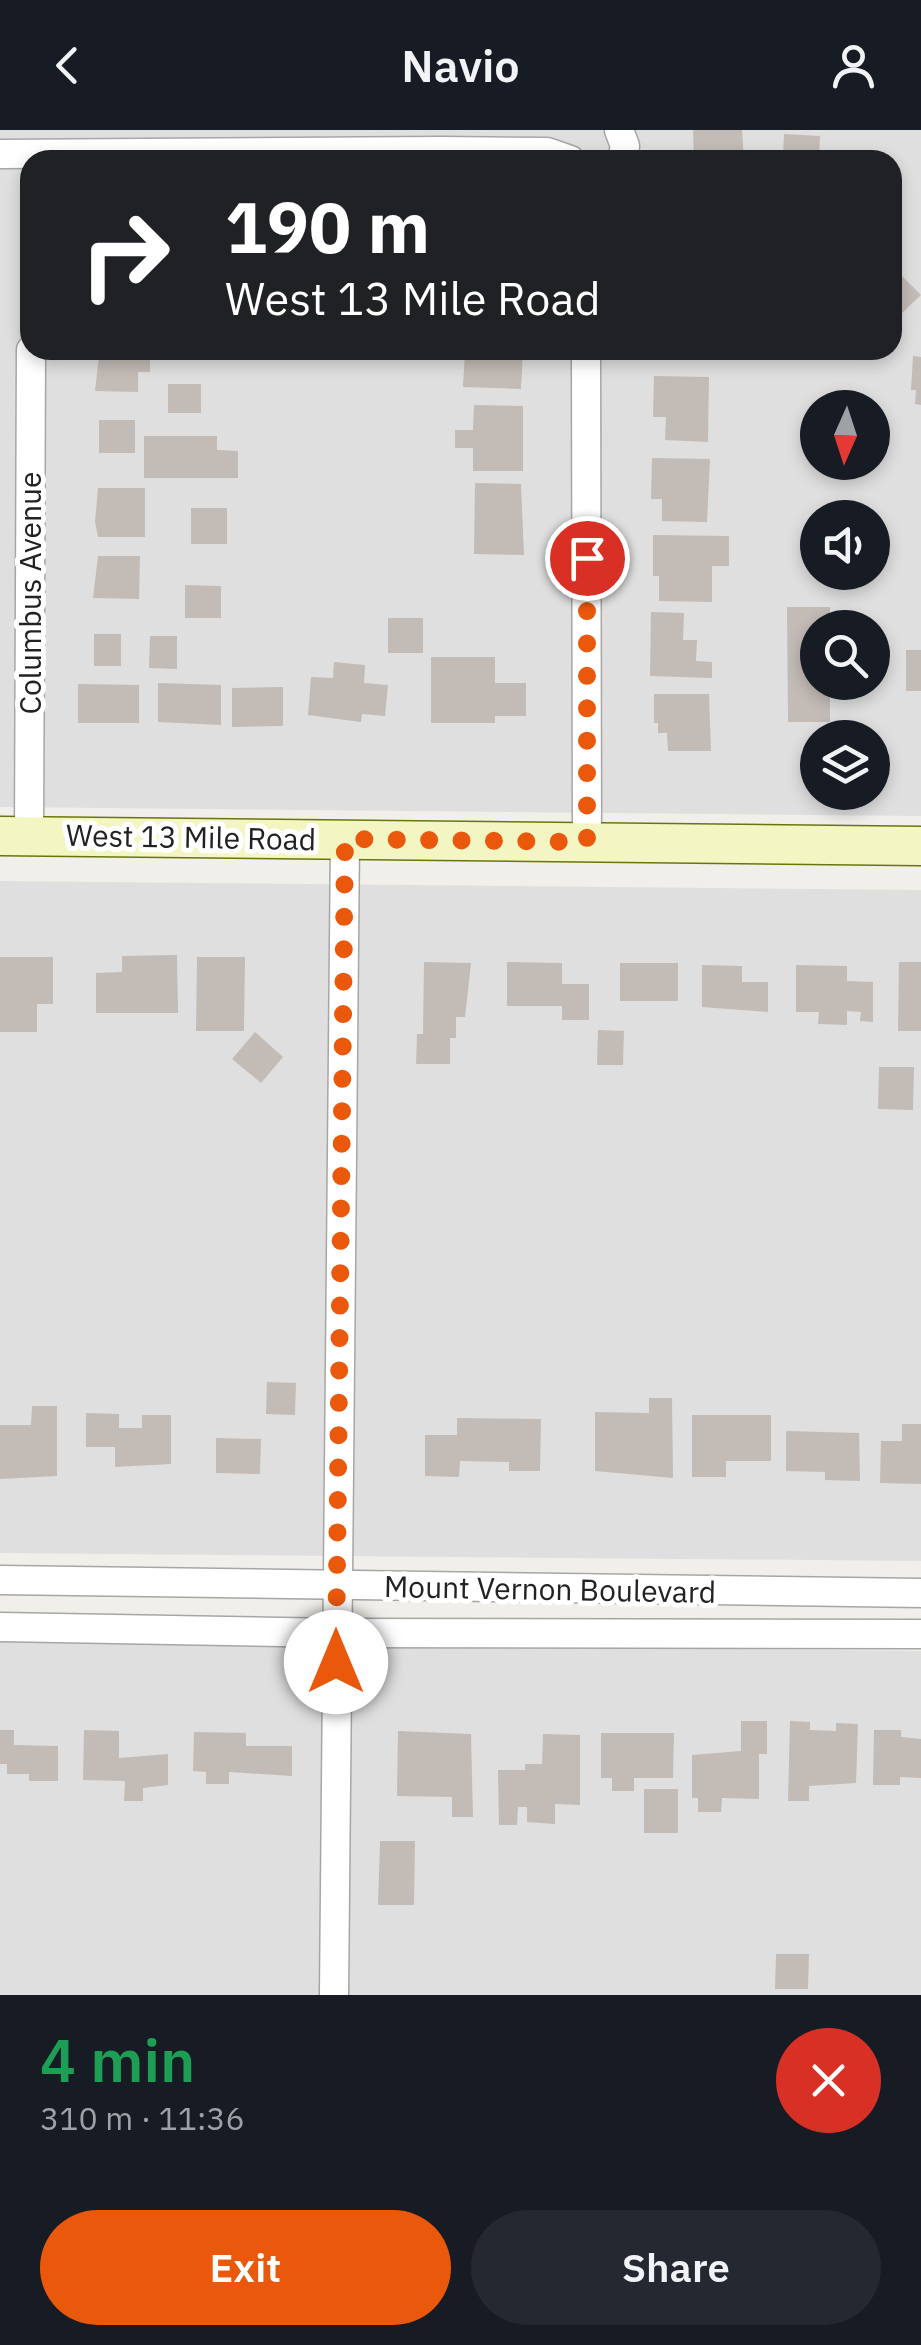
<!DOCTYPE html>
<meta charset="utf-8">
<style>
:root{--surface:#171b24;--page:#242831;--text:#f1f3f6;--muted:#9ea1a6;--accent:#ea580c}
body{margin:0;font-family:"IBM Plex Sans",sans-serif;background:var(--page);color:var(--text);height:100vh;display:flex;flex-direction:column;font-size:38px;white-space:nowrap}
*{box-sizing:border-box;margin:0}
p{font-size:32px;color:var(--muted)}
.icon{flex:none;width:55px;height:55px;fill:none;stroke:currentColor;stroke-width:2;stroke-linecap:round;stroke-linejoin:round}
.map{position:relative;height:1865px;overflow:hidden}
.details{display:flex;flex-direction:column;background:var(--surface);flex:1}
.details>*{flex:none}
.guide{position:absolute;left:20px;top:20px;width:882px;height:210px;border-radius:30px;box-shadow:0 5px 15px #0003;background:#202124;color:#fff;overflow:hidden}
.needle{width:65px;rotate:183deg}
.fabs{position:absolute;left:800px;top:260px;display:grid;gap:20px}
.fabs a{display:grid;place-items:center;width:90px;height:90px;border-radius:50%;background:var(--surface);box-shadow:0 5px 15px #0003;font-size:50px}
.pin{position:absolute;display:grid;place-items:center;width:85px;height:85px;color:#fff;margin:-42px;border:5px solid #fff;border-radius:50%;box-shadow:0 2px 10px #0007}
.me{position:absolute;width:110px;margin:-55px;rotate:0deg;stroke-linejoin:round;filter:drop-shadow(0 0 8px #0008)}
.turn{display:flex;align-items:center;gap:35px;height:210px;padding:0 40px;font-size:45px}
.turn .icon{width:130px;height:130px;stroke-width:2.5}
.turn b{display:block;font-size:70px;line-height:85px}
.round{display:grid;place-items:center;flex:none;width:105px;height:105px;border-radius:52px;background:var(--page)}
.head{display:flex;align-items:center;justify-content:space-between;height:170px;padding:0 40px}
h1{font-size:60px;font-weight:600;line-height:75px;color:#1e9e55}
.primary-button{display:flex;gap:20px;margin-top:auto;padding:20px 40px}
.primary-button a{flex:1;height:115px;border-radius:60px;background:var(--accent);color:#fff;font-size:40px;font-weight:600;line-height:115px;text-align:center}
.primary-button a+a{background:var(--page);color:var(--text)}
header{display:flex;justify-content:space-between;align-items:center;height:130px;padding:0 40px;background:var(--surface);font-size:45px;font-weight:600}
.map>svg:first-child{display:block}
</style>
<header><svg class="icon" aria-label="back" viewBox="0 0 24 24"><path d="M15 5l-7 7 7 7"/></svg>Navio<svg class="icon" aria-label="person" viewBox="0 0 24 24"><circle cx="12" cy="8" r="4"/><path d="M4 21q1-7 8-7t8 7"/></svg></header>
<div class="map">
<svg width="921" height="1865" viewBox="0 0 921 1865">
<rect width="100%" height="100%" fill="#f1efe9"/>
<g fill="#e0dfdf" fill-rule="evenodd">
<path d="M0,0H921V686L0,677ZM30,30H892V220H30ZM818,278H872V332H818ZM818,388H872V442H818ZM818,498H872V552H818ZM818,608H872V662H818Z"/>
<path d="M0,751L921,760V1431L0,1423Z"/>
<path d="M0,1511L921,1521V1865H0Z"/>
</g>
<g fill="#c2bbb6">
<path d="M693,0H742L744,30H694Z"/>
<path d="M784,4L820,6L819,30H783Z"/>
<path d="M892,136L921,165L902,183L898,179L892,185Z"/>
<path d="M465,220H523L521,259L463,257Z"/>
<path d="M657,220H713V228L657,229Z"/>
<path d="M99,226H150V242H138V262L95,261Z"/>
<path d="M913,226L921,227V275L915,274L916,260H911Z"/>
<path d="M654,246L709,247L708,312L665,310L666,287H653Z"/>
<rect x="168" y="254" width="33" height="29"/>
<path d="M474,275L523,276V341H473V318H455V300H473Z"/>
<rect x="99" y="290" width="36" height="33"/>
<path d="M144,306H217V320L238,321V348H144Z"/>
<path d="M652,328L710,329L707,392L662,391V369H651Z"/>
<path d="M475,353L521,354L524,425L474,424Z"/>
<path d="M98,358H145V407H98L95,392Z"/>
<rect x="191" y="378" width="36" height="36"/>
<path d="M653,405L729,406V436H712V472L659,471V446H653Z"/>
<path d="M98,426H140L139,469L93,468Z"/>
<path d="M185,455L221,456V488H185Z"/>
<path d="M787,477H830V498H818V552H830V592H788Z"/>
<path d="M651,482L684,483L683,510H697L696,531L712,532V548L650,546Z"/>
<rect x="388" y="488" width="35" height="35"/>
<rect x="94" y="504" width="27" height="32"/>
<path d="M150,506H177V539L149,538Z"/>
<rect x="906" y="520" width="15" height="41"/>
<path d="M431,527H495V553H526V586H495V593H431Z"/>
<path d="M334,532L365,535L364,553L388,555L385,586L362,584L361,592L308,585L311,547L333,548Z"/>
<path d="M158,553L221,555V595L158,592Z"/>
<path d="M78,554L139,555V593H78Z"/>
<path d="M283,557V596L232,597V558Z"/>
<path d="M654,564H709L711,621H668L667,603H658V593H654Z"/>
<path d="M177,825L178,883H96V843L122,842V826Z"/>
<path d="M0,827H53V874H37V902H0Z"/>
<path d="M197,827H245L244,901H196Z"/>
<path d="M424,832L471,833L465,887H456V908H450V934H416L417,904H423Z"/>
<path d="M507,832L562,833V854H589V890H562V876H507Z"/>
<path d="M899,832H921V901H898Z"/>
<rect x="620" y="833" width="58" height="38"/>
<path d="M702,835L742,836V852H768V882L702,877Z"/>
<path d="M796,835L847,836V851L873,852V892L860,891L861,882L847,881V895L818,894L819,882H796Z"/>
<path d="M598,900L624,901L623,935H597Z"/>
<path d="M255,902L283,927L261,953L232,929Z"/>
<path d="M879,937H914L913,980L878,979Z"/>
<path d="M267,1252L296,1253L295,1285L266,1284Z"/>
<path d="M649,1268H672L673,1348L595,1341V1282L649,1283Z"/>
<path d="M32,1276H57V1346L0,1349V1295H31Z"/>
<path d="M86,1283L119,1284V1298H142V1285H171V1334L115,1337V1317H86Z"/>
<path d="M692,1285H771V1331H726V1347H692Z"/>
<path d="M457,1288L541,1289L540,1341H509V1332L460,1331L459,1347L425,1346V1305H457Z"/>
<path d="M902,1294H921V1354L880,1353L881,1311H902Z"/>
<path d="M786,1301L859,1303L860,1351L825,1350V1342L786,1341Z"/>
<path d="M216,1308L261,1309L260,1344L216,1343Z"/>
<path d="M741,1591H767V1624H759V1669L722,1668L721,1682H698V1668H692V1625L741,1621Z"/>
<path d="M790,1591L810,1592V1600L836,1601V1593L858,1594L856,1653L809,1656V1671H788Z"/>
<path d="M0,1600H14V1615L58,1616V1651H29V1644H7V1634H0Z"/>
<path d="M84,1600L119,1601V1628L168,1624V1655L143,1658V1671H124L125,1651L83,1650Z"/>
<path d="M874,1600H901V1607L921,1609V1648L900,1647V1655H873Z"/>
<path d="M398,1601L471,1604L473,1687H452V1667L397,1666Z"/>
<path d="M194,1602L246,1603V1616H292V1646L229,1642V1654H206V1642L193,1641Z"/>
<path d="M601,1603H674L673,1648H634V1661H612V1648H601Z"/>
<path d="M543,1604L580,1605V1675L555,1674V1694L527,1692V1677H518L517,1695H499L498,1640H525V1634H542Z"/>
<rect x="644" y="1659" width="34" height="44"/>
<path d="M380,1711H415L414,1775H378Z"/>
<path d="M776,1824H809L808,1859H775Z"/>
</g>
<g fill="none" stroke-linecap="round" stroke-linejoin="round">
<g stroke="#a6a6a6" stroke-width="31">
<g id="street">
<path d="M619,0L625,16L622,30"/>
<path d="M0,24L441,21L547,22L570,30"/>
<path d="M586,220L587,712"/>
<path d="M29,706L31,220"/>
<path d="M0,1450L921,1463"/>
<path d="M0,1497L336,1503L921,1504"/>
<path d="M334,1865L345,709"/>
</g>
</g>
<g stroke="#69750c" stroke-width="41">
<path id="secondary" d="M0,706L921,716"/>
</g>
<use href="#street" stroke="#fff" stroke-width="28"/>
<use href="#secondary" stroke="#f3f6c2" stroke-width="38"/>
</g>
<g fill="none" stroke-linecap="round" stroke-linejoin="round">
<path stroke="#ea580c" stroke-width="18" stroke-dasharray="0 32.4" d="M336,1532L345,709L587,712V428"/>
</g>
<g text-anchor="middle" stroke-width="10" stroke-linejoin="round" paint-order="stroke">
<g font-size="30" fill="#222" stroke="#fff">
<text transform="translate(31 463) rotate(-90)" y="10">Columbus Avenue</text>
<text transform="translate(191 708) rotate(1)" y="10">West 13 Mile Road</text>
<text transform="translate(550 1460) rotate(1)" y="10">Mount Vernon Boulevard</text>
</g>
</g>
</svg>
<div class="fabs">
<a><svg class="needle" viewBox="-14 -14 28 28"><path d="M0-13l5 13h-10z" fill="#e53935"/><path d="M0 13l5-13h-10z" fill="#9ea1a6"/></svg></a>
<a><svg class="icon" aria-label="sound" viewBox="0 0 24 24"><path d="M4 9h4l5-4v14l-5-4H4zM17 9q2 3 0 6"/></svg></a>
<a><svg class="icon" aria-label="search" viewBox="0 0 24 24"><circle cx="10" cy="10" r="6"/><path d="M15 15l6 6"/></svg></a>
<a><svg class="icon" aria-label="layers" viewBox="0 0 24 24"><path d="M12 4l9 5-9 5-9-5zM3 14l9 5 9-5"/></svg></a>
</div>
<div class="pin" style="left:587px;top:428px;background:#d93025"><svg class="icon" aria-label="arrive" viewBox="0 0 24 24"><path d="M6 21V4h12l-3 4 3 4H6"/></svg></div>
<svg class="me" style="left:336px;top:1532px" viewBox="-20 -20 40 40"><circle r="19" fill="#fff"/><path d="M0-13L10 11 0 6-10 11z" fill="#ea580c"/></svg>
<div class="guide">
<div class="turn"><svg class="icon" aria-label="right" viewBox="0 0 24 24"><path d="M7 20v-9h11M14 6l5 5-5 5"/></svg><div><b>190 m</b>West 13 Mile Road</div></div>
</div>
</div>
<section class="details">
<div class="head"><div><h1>4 min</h1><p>310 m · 11:36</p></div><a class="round" style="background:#d93025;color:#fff"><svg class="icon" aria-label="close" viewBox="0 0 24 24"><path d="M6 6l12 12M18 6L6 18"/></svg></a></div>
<div class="primary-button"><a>Exit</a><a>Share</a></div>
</section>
